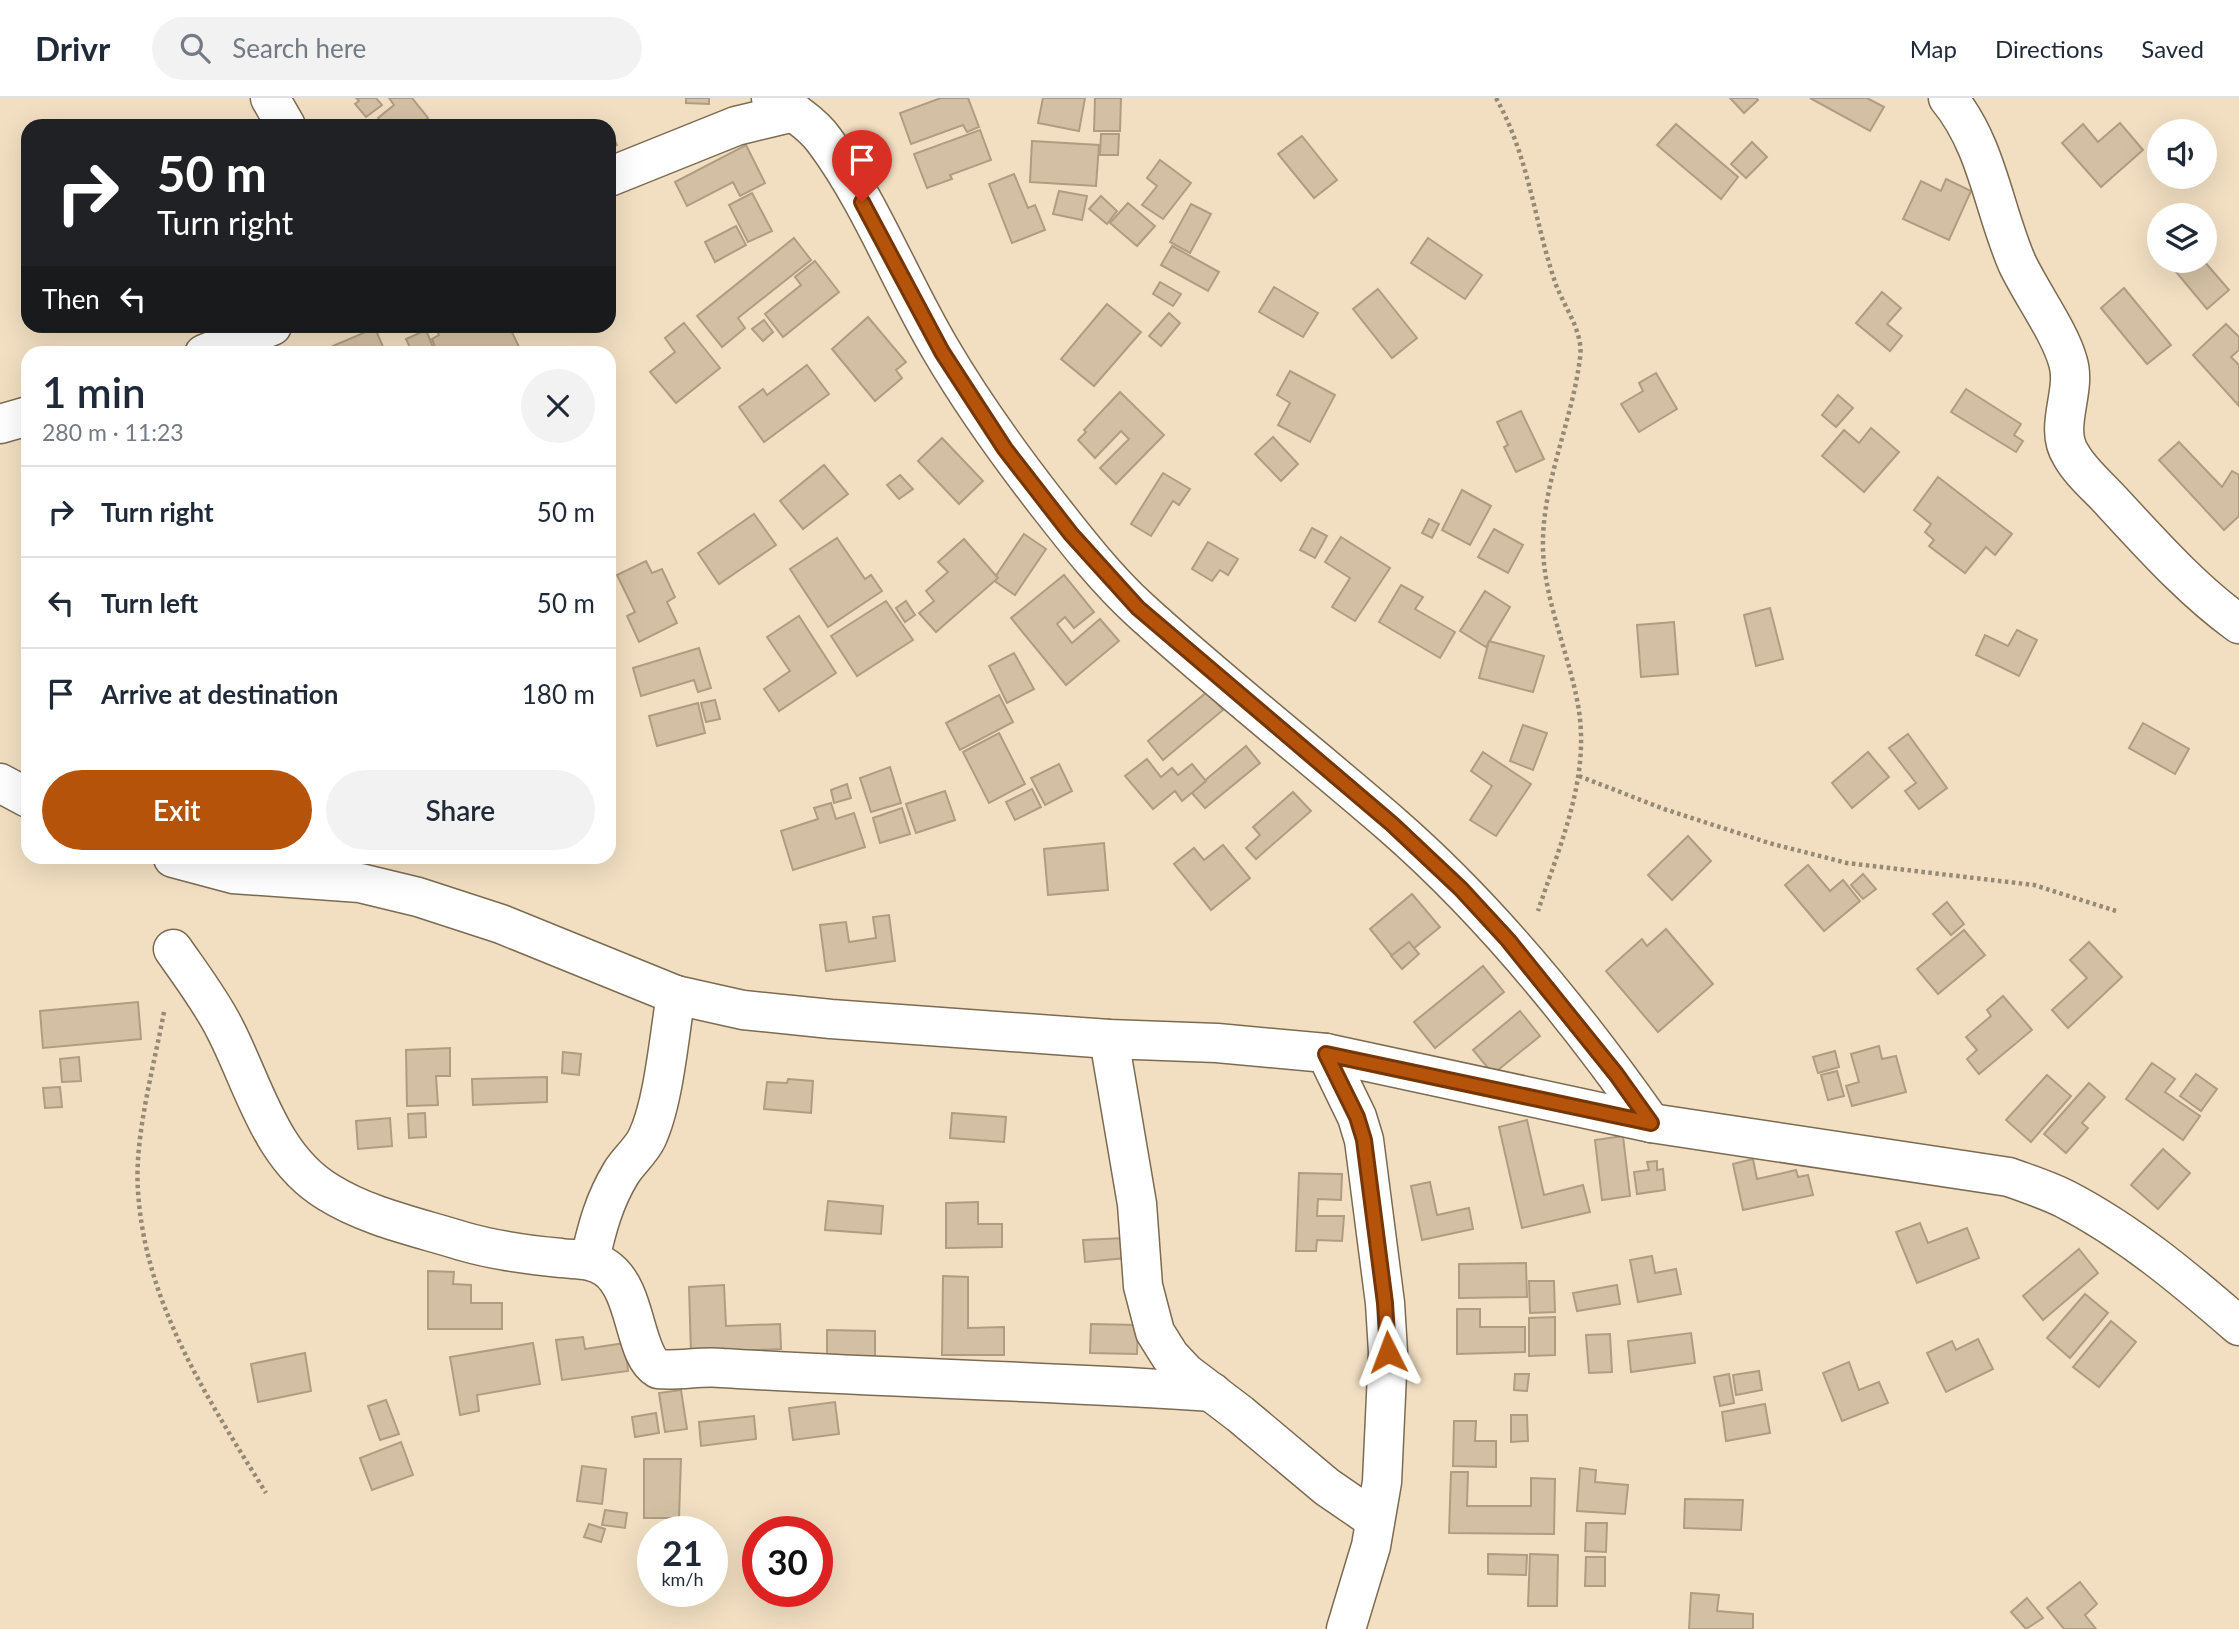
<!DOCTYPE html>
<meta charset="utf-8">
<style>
:root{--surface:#fff;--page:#f2f2f3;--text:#1f2937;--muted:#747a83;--line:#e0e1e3;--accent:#b45309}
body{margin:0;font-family:Lato,sans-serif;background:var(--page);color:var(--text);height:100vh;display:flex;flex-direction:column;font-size:26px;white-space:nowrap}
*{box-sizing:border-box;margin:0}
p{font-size:23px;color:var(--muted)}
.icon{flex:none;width:38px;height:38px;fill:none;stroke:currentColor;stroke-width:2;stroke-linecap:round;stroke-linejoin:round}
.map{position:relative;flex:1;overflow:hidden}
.panel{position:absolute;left:21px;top:248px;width:595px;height:518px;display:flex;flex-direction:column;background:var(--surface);border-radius:21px;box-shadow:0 7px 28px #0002}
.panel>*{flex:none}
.guide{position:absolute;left:21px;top:21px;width:595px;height:214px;border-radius:21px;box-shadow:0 7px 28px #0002;background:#202124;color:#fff;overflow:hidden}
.fabs{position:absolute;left:2147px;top:21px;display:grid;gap:14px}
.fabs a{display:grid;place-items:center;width:70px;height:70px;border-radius:50%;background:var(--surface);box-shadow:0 7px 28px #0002;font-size:35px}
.speed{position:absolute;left:637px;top:1418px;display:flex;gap:14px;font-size:35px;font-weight:700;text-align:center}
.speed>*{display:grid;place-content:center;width:91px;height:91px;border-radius:50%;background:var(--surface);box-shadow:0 7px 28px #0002;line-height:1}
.speed small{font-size:18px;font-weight:400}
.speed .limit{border:10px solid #d22;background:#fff;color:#111}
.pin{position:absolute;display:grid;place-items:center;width:60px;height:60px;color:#fff;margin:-72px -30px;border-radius:50% 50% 50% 0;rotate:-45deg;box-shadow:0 0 7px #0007}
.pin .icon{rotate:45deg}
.me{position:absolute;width:77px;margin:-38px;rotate:357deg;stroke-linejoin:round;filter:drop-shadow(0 0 5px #0008)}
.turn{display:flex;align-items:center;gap:24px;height:147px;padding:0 21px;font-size:32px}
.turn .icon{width:91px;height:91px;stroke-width:2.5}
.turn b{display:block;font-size:49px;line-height:60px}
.then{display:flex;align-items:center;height:66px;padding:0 21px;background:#0003;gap:14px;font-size:26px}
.round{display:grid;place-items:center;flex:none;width:74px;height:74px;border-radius:37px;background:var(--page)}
.overview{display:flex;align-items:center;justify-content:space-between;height:119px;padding:0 21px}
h1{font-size:42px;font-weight:600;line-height:52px}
.primary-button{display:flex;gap:14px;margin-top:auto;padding:14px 21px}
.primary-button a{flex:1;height:80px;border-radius:42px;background:var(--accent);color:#fff;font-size:28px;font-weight:600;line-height:80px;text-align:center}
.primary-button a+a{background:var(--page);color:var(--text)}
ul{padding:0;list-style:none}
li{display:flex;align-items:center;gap:21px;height:91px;padding:0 21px;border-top:2px solid var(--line)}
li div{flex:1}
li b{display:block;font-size:26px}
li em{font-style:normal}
header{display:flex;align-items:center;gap:42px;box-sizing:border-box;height:98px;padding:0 35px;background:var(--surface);border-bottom:2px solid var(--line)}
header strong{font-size:33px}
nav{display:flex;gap:38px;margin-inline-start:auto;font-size:24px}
.search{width:490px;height:63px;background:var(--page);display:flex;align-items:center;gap:18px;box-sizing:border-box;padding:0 24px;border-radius:38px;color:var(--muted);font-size:26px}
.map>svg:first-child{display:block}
</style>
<header>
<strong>Drivr</strong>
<div class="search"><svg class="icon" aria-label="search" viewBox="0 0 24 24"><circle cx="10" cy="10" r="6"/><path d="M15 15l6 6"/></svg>Search here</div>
<nav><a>Map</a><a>Directions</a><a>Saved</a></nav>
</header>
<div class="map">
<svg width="2239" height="1531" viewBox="0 0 2239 1531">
<rect width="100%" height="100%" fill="#f2dfc2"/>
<g fill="#d3c0a4" stroke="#af9d82" stroke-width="2">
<path d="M356,0H376L382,7L366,19L355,6L359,3Z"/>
<path d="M389,0H412L428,20L419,28H384L378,20L394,7Z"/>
<path d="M686,0H709V6L686,5Z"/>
<path d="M941,0H968L979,29L967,34L963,27L911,46L900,15Z"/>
<path d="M1043,0H1085L1079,33L1038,25Z"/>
<path d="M1095,0H1121L1120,33H1094Z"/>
<path d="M1730,0H1756L1758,2L1744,15Z"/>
<path d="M1810,0H1867L1884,9L1870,33Z"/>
<path d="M2120,25L2143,52L2101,89L2062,45L2083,26L2098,44Z"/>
<path d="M1676,26L1738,79L1721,101L1657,47Z"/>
<path d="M609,30L617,47L609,51Z"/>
<path d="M980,32L991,62L950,77L952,81L927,90L914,56Z"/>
<path d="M1101,36H1119L1118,57H1100Z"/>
<path d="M1302,38L1337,82L1314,100L1278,56Z"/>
<path d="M1032,43L1099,47L1096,88L1030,84Z"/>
<path d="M1752,44L1767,59L1746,80L1731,66Z"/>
<path d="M746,47L765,85L740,98L733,84L687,108L675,84Z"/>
<path d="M1160,62L1191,85L1163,121L1142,107L1157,88L1147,80Z"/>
<path d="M1014,76L1028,110L1035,107L1045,132L1012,145L989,86Z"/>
<path d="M1946,81L1971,93L1949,142L1903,121L1921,83L1941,93Z"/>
<path d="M1059,93L1087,98L1082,122L1053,116Z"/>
<path d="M752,95L772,133L748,144L729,107Z"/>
<path d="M1101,98L1117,113L1107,126L1089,111Z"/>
<path d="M1128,105L1155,128L1137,148L1110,125Z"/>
<path d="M1191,106L1211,116L1190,155L1170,144Z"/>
<path d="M736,128L746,147L715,164L705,144Z"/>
<path d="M794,140L811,162L738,220L745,230L722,249L697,218Z"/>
<path d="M1428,140L1482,177L1465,201L1411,165Z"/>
<path d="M1172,148L1219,174L1208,193L1161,167Z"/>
<path d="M815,163L839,194L783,239L765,216L801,187L795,179Z"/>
<path d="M2177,163H2204L2229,192L2207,211L2171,168Z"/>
<path d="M1160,184L1181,196L1173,208L1153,196Z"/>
<path d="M1274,189L1318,215L1303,239L1259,214Z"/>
<path d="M2124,190L2171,247L2147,266L2101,210Z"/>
<path d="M1378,191L1417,240L1392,260L1353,211Z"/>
<path d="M1882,194L1901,210L1887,226L1902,238L1890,253L1856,225Z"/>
<path d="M1107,206L1141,234L1094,288L1061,261Z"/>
<path d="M1169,215L1180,225L1161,248L1149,238Z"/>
<path d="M868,219L906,264L896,272L902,280L875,303L832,251Z"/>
<path d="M764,222L773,234L763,243L752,231Z"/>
<path d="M684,225L720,270L676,305L650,274L675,254L665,240Z"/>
<path d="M2226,226L2239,239V252L2231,259L2239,267V308L2193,257Z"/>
<path d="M435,228H509L520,251L510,256H438L432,241L439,237Z"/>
<path d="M375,230L386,256H322L321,253Z"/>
<path d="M426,232L436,256H413L406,241Z"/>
<path d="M807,267L829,296L764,344L739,309L763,291L767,297Z"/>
<path d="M1290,273L1335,297L1310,344L1278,327L1290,305L1277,297Z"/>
<path d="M1656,275L1677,311L1639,334L1621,306L1643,293L1639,285Z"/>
<path d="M1966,291L2021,326L2014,337L2023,343L2016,354L1951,314Z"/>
<path d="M1120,294L1164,337L1116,386L1100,370L1129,341L1121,333L1095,360L1078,342L1086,334L1084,332Z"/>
<path d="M1838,297L1853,310L1836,329L1822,317Z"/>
<path d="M1521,313L1544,361L1516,374L1504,349L1508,347L1497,324Z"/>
<path d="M1871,330L1899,354L1864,394L1822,358L1844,332L1859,345Z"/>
<path d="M1273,339L1298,366L1281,383L1255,356Z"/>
<path d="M942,340L983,383L959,406L918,363Z"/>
<path d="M2179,344L2222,389L2232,373L2239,377V418L2224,432L2159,362Z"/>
<path d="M824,367L848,396L803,431L780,403Z"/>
<path d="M1163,375L1190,391L1179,407L1173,403L1151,438L1131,426Z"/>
<path d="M900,377L913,391L899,401L887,387Z"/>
<path d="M1938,379L2012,436L1995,457L1986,449L1965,475L1929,448L1934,442L1925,434L1931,426L1914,412Z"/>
<path d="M1462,392L1491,408L1470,447L1442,432Z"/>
<path d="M754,416L776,447L719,486L698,455Z"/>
<path d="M1429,421L1439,426L1432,440L1422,435Z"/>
<path d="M1312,430L1327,438L1315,460L1300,452Z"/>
<path d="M1494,431L1523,447L1508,475L1478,459Z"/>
<path d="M1024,436L1046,451L1015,497L993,482Z"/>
<path d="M1341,439L1390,470L1355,523L1332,509L1350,480L1325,464Z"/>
<path d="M837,440L865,481L871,477L882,493L828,529L790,471Z"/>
<path d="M964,441L998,480L936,534L919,515L934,503L926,493L948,474L938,464Z"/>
<path d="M1208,444L1238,461L1228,477L1220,472L1212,483L1192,471Z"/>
<path d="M646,463L652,475L662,471L675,499L667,504L677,525L639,544L627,518L635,514L617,477Z"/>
<path d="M1064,477L1094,514L1074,530L1065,519L1057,526L1072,545L1100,521L1119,543L1066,587L1011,520Z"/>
<path d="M1401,487L1423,499L1415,511L1455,534L1440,560L1379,524Z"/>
<path d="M1485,493L1510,509L1486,549L1460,533Z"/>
<path d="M886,503L913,542L857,578L831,538Z"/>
<path d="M906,503L915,517L905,524L896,510Z"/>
<path d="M1770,510L1783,561L1756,568L1744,517Z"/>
<path d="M799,518L836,575L779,613L764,591L790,573L767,539Z"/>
<path d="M1674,524L1678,576L1641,579L1637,527Z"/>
<path d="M2017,532L2037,542L2019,578L1976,557L1985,537L2008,548Z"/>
<path d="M1489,543L1544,558L1533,594L1479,580Z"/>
<path d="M699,550L711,590L698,594L694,582L641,598L633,570Z"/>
<path d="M1014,555L1034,591L1007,605L989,568Z"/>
<path d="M1207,594L1223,612L1163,662L1148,643Z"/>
<path d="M999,597L1013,624L960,652L946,625Z"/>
<path d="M715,602L720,621L706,624L701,605Z"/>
<path d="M698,605L705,635L657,648L649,618Z"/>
<path d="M2143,625L2189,651L2175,676L2129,650Z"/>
<path d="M1523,627L1547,635L1533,672L1510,663Z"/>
<path d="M999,635L1025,686L989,705L963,654Z"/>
<path d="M1908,636L1947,690L1919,711L1905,693L1916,685L1889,650Z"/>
<path d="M1246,648L1260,665L1205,710L1191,694Z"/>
<path d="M1483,654L1531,686L1496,738L1470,722L1492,688L1471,673Z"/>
<path d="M1868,654L1889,679L1852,710L1832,685Z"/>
<path d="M1147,661L1161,679L1172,670L1178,677L1192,666L1206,683L1182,703L1175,693L1153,711L1125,678Z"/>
<path d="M1059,666L1072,693L1045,707L1031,680Z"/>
<path d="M890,669L901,705L871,714L860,680Z"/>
<path d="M847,686L851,700L834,705L831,692Z"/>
<path d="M1032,691L1041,709L1015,722L1006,704Z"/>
<path d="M945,693L955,722L916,735L906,706Z"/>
<path d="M1293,694L1311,713L1256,761L1246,750L1260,737L1253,729Z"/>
<path d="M831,705L836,721L854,715L865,749L793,772L781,733L818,721L814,710Z"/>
<path d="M902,710L910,736L880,745L873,720Z"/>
<path d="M1688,738L1711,763L1672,802L1648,777Z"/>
<path d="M1104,745L1108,792L1048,797L1044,751Z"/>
<path d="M1223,747L1250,780L1211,812L1174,766L1194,750L1204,762Z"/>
<path d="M1808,767L1830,793L1843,782L1860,803L1824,833L1785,787Z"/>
<path d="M1863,776L1876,791L1863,801L1851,787Z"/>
<path d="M1412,796L1440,829L1397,864L1370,831Z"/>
<path d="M1947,804L1964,826L1951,837L1933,816Z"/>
<path d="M889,817L895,863L826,873L820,827L846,824L849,844L876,840L873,819Z"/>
<path d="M1666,831L1713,886L1658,934L1606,873L1642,841L1647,848Z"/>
<path d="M1964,832L1985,857L1938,896L1917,871Z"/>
<path d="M1409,844L1419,856L1402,871L1391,858Z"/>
<path d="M2089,844L2122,879L2068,930L2052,912L2087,880L2070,862Z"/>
<path d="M1483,868L1504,894L1435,950L1414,924Z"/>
<path d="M2003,898L2032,932L1979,976L1967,961L1977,952L1966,939L1991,918L1987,912Z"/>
<path d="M138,904L141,941L43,950L40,913Z"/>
<path d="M1520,913L1540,938L1493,976L1473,952Z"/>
<path d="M1879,948L1882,961L1896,958L1906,994L1852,1008L1846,988L1859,984L1851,956Z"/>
<path d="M450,950V978H436L438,1007L407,1008L406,952Z"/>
<path d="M1835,953L1839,969L1818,975L1813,959Z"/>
<path d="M563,954L581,956L579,977L562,975Z"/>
<path d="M79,959L81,983L62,984L60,961Z"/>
<path d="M2152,965L2175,981L2165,994L2200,1018L2183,1042L2126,1001Z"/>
<path d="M1837,973L1844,998L1828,1002L1821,977Z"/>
<path d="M2196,976L2217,991L2201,1013L2180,998Z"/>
<path d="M2047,977L2071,998L2031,1044L2006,1022Z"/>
<path d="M547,979V1004L473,1007L472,981Z"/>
<path d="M788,981L813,983L811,1015L764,1011L767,984L787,985Z"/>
<path d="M2089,985L2105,999L2082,1025L2088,1030L2066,1055L2044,1036Z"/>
<path d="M60,989L62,1009L45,1010L43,990Z"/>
<path d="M425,1015L426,1039L409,1040L408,1016Z"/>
<path d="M952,1015L1006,1019L1004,1044L950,1040Z"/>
<path d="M390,1020L392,1048L358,1051L356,1023Z"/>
<path d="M1527,1022L1544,1097L1583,1087L1590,1114L1522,1130L1499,1029Z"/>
<path d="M1623,1038L1630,1098L1602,1102L1595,1042Z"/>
<path d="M2163,1051L2190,1075L2158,1111L2131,1087Z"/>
<path d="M1753,1061L1757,1081L1796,1072L1798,1079L1808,1077L1813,1097L1743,1112L1733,1066Z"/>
<path d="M1657,1063V1072L1663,1071L1665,1092L1637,1096L1634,1074L1649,1072L1647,1064Z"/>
<path d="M1299,1075L1342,1076L1341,1102L1318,1101L1317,1118H1344L1342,1143L1317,1142L1316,1153H1296Z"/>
<path d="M1430,1084L1437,1117L1469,1110L1473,1131L1422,1142L1411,1088Z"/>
<path d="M828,1103L883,1108L881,1136L825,1132Z"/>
<path d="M978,1104V1126H1002V1149L946,1150V1105Z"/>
<path d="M1920,1125L1928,1145L1967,1130L1979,1160L1917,1185L1896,1134Z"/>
<path d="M1125,1140L1126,1160L1085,1164L1083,1142Z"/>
<path d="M2079,1151L2098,1175L2043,1222L2023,1198Z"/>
<path d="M1652,1158L1655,1175L1676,1171L1681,1196L1638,1204L1630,1162Z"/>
<path d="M1526,1165L1527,1199L1459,1200V1166Z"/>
<path d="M428,1173L454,1174L453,1186L471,1187V1205H502V1231H428Z"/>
<path d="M943,1178L968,1179V1230L1004,1229V1257H942Z"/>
<path d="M1529,1183H1554L1555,1214L1530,1215Z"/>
<path d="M724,1187L726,1228L780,1226L781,1251L691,1255L689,1189Z"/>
<path d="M1617,1187L1620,1206L1577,1213L1573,1195Z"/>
<path d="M2085,1196L2108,1215L2070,1260L2047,1240Z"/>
<path d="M1457,1211H1480V1229H1525V1254L1457,1256Z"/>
<path d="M1555,1219V1257L1529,1258V1220Z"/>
<path d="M2111,1223L2136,1244L2099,1289L2073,1269Z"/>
<path d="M1091,1226L1138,1227L1137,1256L1090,1255Z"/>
<path d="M827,1232L875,1233V1259H827Z"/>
<path d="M1691,1235L1695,1265L1631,1274L1628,1243Z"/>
<path d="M1610,1236L1612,1274L1589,1275L1586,1237Z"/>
<path d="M583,1239L585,1251L625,1245L628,1273L562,1282L556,1242Z"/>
<path d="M1978,1241L1993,1271L1946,1294L1927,1255L1952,1243L1956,1252Z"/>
<path d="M533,1245L540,1286L477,1297L479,1313L460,1317L450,1259Z"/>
<path d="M305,1255L311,1293L258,1304L251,1266Z"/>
<path d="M1849,1264L1859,1292L1879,1284L1888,1305L1842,1323L1823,1275Z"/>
<path d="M1759,1273L1762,1292L1736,1297L1733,1277Z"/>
<path d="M1515,1276H1529L1527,1293L1514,1292Z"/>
<path d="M1729,1276L1734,1305L1720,1308L1714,1279Z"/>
<path d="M681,1292L687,1331L665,1334L659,1295Z"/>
<path d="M386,1302L399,1336L380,1342L368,1308Z"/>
<path d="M835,1304L839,1336L793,1342L789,1310Z"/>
<path d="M1765,1306L1770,1335L1726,1343L1722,1314Z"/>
<path d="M656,1315L659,1335L635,1339L632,1319Z"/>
<path d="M1511,1317H1527L1528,1343L1511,1344Z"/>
<path d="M754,1318L756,1341L701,1348L699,1324Z"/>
<path d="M1454,1323H1476L1475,1343H1496V1369L1453,1368Z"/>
<path d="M401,1344L413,1377L372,1392L360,1360Z"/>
<path d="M644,1361H681L679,1420H644Z"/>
<path d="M582,1368L606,1371L602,1406L577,1403Z"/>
<path d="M1580,1370L1596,1372L1595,1384L1628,1387L1625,1416L1577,1413Z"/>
<path d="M1451,1374H1468L1467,1408H1531V1380L1555,1381L1554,1436L1449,1435Z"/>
<path d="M1685,1401L1743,1402L1741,1432L1684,1430Z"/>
<path d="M605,1412L627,1415L625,1430L602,1427Z"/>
<path d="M1586,1425H1607L1606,1454L1585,1453Z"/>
<path d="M589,1426L605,1431L601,1444L584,1439Z"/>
<path d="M1488,1456L1527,1457L1526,1477L1488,1476Z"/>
<path d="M1530,1456L1558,1457L1557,1508H1528Z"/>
<path d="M1586,1459H1605V1488H1585Z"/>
<path d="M2080,1484L2097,1506L2085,1517L2096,1531H2064L2047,1510Z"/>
<path d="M1691,1495L1719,1497L1717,1513L1753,1516V1531H1689Z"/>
<path d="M2027,1500L2043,1520L2026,1531L2011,1514Z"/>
</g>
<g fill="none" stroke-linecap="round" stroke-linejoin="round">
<g stroke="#7c6b51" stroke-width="41">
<g id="minor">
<path d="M270,0L286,28"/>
<path d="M771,0C789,11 811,24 824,42C870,103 901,185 941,252C972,305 1008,355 1046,404C1075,441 1105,480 1140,512C1221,586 1308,654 1391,726C1490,812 1575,917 1651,1025"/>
<path d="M1948,0C1987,47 1993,109 2017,165C2031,195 2060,234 2068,264C2077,294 2053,329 2071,357C2081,375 2100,390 2113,405C2153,448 2192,492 2239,526"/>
<path d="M609,79L736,28L794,14"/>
<path d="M204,256L272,228"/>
<path d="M0,326L28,318"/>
<path d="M0,685L28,700"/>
<path d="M173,760L233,776L360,785L418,799L501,826L676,897L743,912L831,921L1109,941L1217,945L1326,955L1651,1025L2009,1079C2028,1086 2047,1092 2065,1101C2129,1134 2185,1181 2239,1228"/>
<path d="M173,851C191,877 211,903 225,931C254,987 270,1059 328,1094C368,1119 417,1129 462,1143C493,1152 528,1157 561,1160C578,1162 591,1160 606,1170C638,1192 633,1257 658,1271C679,1273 701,1268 722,1270C885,1280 1048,1283 1212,1294"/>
<path d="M1109,941L1137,1106L1143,1188L1155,1234L1170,1258L1186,1275L1240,1316L1327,1389L1375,1422"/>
<path d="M1326,955L1357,1019L1364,1042L1385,1205L1388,1254L1382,1384L1371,1448L1346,1531"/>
<path d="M590,1161C597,1130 604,1103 621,1075C628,1063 641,1053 647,1040C664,1004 669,938 676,897"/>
</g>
</g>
<g stroke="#978a75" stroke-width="4.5" stroke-dasharray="3.5 3.5" stroke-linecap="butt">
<path d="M1496,0C1528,57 1534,120 1554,181C1562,207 1584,232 1580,260C1572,325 1541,387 1543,452C1545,505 1569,556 1578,607C1591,679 1560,746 1538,813"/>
<path d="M1579,678L1664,711L1769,745L1847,765L2034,787L2116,813"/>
<path d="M164,914C154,968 134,1039 138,1093C145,1206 208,1301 266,1395"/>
</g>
<use href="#minor" stroke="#fff" stroke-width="38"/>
</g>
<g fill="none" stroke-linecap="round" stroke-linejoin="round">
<g stroke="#753606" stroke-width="18">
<path id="route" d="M862,104L942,254L1005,351L1071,436L1138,510L1392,726L1461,791L1508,842L1616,976L1651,1025L1326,956L1357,1019L1364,1042L1385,1205L1388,1254"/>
</g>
<use href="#route" stroke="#b45309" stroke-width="12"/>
</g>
</svg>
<div class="fabs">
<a><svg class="icon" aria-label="sound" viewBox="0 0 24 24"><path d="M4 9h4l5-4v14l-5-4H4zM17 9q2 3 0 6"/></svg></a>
<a><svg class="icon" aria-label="layers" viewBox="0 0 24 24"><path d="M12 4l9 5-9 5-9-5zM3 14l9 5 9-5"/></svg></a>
</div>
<div class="speed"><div>21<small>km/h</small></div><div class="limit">30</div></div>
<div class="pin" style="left:862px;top:104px;background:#d93025"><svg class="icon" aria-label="arrive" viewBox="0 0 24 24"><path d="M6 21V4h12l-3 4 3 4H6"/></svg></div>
<svg class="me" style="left:1388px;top:1254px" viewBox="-20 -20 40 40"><path d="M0-17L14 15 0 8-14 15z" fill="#b45309" stroke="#fff" stroke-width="4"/></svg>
<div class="guide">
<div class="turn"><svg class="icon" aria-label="right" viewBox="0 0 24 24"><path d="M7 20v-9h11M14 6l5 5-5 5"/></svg><div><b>50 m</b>Turn right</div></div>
<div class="then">Then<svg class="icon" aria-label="left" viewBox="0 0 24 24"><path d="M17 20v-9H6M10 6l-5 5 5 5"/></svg></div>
</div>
<section class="panel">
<div class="overview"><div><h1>1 min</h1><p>280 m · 11:23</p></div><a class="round"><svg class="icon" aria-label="close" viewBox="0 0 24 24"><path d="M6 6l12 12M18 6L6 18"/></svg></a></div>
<ul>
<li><svg class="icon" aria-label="right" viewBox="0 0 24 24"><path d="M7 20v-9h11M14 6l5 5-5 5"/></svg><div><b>Turn right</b></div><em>50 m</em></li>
<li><svg class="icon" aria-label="left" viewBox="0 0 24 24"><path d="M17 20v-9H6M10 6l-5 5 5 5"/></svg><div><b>Turn left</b></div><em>50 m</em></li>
<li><svg class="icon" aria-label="arrive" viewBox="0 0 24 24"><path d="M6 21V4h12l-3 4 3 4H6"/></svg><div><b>Arrive at destination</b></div><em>180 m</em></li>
</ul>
<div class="primary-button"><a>Exit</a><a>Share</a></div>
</section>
</div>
